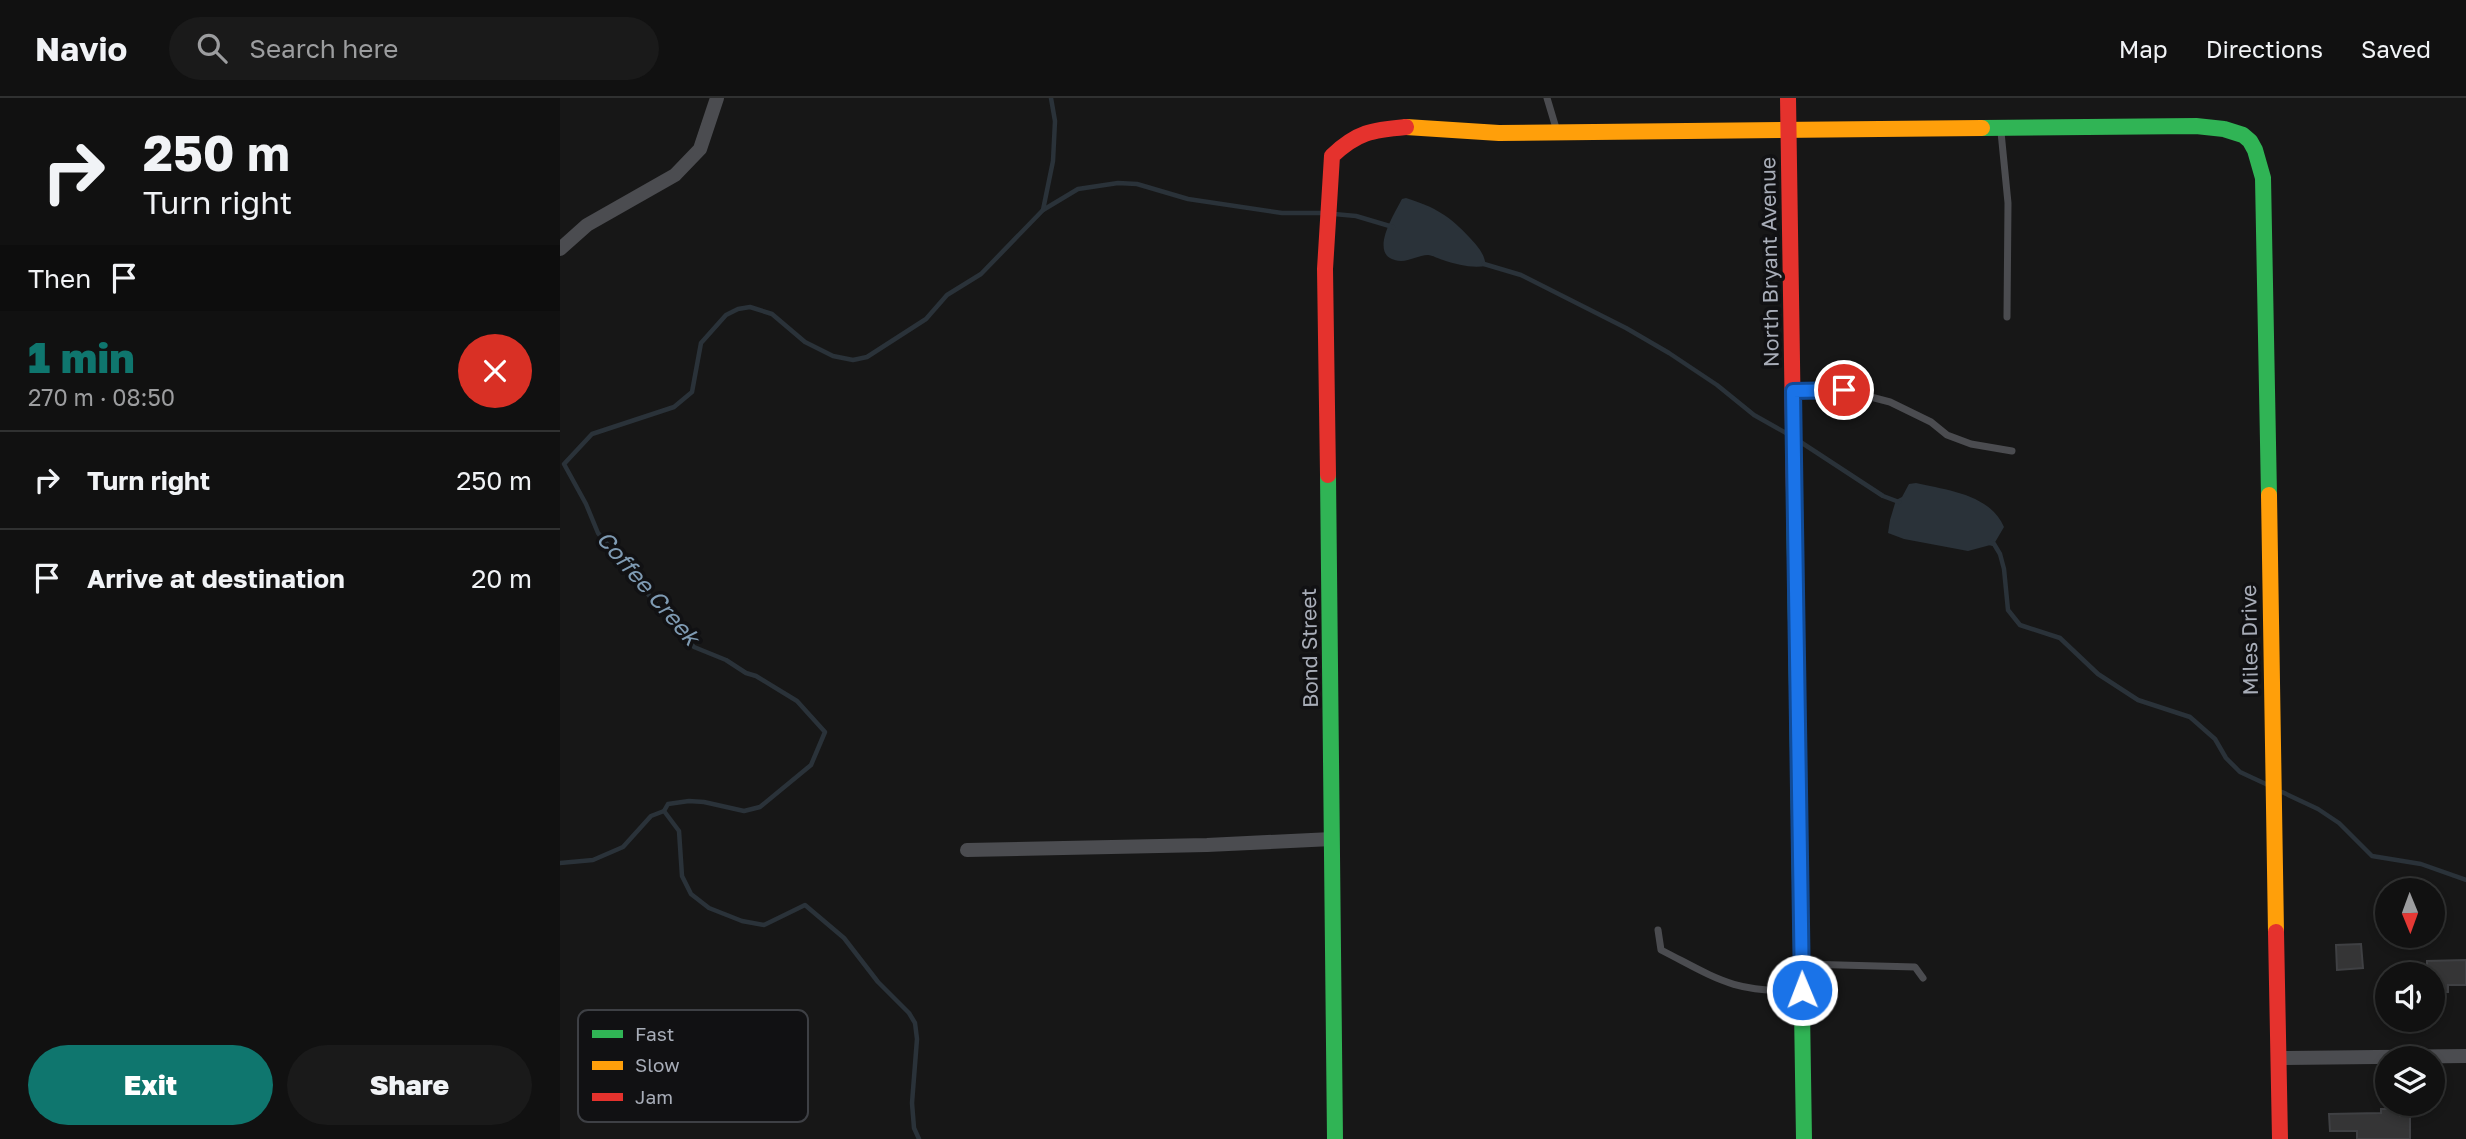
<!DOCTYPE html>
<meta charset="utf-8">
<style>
:root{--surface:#111;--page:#1a1a1a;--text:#f1f3f6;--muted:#9c9d9f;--line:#303131;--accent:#0f766e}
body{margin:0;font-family:"Golos Text",sans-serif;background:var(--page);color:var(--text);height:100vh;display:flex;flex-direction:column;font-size:26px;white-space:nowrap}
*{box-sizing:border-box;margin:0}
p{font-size:23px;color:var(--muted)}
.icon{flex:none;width:38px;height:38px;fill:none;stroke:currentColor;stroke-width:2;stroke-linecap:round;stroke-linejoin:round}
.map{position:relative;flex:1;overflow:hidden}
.sheet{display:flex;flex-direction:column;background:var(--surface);width:560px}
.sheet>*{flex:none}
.top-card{background:#111;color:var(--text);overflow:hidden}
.needle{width:46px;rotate:179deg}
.controls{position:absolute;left:1815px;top:780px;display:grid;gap:14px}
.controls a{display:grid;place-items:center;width:70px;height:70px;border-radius:50%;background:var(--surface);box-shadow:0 4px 10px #0003,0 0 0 2px var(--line);font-size:35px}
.pin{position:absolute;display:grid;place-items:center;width:60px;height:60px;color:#fff;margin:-30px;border:4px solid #fff;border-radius:50%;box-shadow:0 2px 7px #0007}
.me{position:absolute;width:77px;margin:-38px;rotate:359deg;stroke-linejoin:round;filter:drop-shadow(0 0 5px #0008)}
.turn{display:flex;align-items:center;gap:24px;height:147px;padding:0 28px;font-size:32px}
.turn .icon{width:91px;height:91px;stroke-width:2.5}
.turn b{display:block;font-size:49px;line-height:60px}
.then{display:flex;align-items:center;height:66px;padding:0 28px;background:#0003;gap:14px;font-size:26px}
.round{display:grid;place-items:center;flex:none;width:74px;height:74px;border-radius:37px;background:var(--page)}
.overview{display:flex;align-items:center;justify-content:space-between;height:119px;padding:0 28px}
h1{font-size:42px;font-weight:800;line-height:52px;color:var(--accent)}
.button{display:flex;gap:14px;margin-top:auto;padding:14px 28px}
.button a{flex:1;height:80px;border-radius:42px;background:var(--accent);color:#fff;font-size:28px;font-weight:800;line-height:80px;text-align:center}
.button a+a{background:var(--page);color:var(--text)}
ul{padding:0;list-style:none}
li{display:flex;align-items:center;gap:21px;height:98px;padding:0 28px;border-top:2px solid var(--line)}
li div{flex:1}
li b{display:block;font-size:26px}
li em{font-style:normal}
header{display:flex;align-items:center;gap:42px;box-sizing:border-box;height:98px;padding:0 35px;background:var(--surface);border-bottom:2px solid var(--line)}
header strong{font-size:33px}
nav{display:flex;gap:38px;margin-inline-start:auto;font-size:24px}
.search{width:490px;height:63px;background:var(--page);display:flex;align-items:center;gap:18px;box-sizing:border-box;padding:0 24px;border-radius:38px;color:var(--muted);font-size:26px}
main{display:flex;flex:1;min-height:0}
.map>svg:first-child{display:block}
</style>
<header>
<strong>Navio</strong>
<div class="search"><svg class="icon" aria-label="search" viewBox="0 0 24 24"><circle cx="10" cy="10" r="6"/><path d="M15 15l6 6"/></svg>Search here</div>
<nav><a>Map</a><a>Directions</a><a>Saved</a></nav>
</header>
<main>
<section class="sheet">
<div class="top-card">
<div class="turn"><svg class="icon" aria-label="right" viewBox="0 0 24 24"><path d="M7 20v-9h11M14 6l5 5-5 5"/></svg><div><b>250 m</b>Turn right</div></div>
<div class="then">Then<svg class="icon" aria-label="arrive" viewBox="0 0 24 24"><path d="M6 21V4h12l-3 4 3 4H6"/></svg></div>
</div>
<div class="overview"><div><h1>1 min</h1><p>270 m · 08:50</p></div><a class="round" style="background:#d93025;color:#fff"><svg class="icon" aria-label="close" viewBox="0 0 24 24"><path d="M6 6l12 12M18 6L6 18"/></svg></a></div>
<ul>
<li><svg class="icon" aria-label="right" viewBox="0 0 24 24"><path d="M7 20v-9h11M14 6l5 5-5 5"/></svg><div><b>Turn right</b></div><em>250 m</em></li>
<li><svg class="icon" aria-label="arrive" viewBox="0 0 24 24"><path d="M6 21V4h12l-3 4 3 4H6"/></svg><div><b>Arrive at destination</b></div><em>20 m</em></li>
</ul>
<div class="button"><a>Exit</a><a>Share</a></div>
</section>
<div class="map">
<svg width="1906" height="1041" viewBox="0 0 1906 1041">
<rect width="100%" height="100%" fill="#171717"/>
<g fill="#2a3239">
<path d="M846,100C875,109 890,118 910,140C919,150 924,155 926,168C911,170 898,167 883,162C879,161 872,157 868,157C859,157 850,163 841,163C806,161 833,118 842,101Z"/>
<path d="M1356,385C1386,392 1430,396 1444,429L1434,446L1408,453L1344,441L1328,435L1330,422L1336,402L1342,399L1349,386Z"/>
</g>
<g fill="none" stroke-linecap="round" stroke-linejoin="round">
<g stroke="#2a3239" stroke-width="4.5">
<path d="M483,112L518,91L558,85L577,86L628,101L722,115H762"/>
<path d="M774,116L796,118L833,129"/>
<path d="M924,166L961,177L1066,230L1109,255L1157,287L1194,317L1226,335"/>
<path d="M1239,343L1323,398L1339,404"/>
<path d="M1430,445L1434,446L1440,456L1444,471L1448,512L1460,527L1500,540L1538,576L1578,602L1630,619L1655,641L1666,660L1680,674L1708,687"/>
<path d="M1722,694L1758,711L1779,725L1812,758L1861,766L1906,782"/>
<path d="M104,713L119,733L122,778L131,796L149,810L182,823L204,827L245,807L284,840L318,884L349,915L355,925L357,941L352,1005L354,1030L359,1041"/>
<path d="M0,765L33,762L63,749L91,718L104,713L108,706L129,703L144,704L184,713L200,709L251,667L265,634L237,603L196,578L186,575L166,562L134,549L115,529L38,435L26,406L4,366L32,336L114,309L132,294L141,245L166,217L178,211L190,209L212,216L245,244L273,258L293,262L307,259L366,221L387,197L421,176L483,112L493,63L495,23L491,0"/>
</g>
</g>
<g fill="#353536" stroke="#3f4043" stroke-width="2">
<path d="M1801,846L1803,870L1777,872L1776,847Z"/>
<path d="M1906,862V887H1888V894H1872V877H1867V863Z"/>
<path d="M1821,1011H1840V1018L1850,1017V1041H1797V1033H1770L1769,1016L1821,1015Z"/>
</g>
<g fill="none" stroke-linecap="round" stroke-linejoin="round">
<g stroke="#4b4c50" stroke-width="7">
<path d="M987,0L996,30"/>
<path d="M1441,34L1448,105L1447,219"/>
<path d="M1233,293L1284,292L1330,304L1371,324L1387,337L1411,346L1452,353"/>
<path d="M1098,832L1101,852C1156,880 1173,895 1238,892"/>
<path d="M1243,866L1355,869L1363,880"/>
</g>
<g stroke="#4b4c50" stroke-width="14">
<path d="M0,151L27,127L115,77L140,51L157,0"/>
<path d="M407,752L647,747L772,741"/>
<path d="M1718,960L1906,958"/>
</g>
<g stroke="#30b455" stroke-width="16">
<path d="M1422,30L1636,28L1664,31L1683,37L1690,43L1695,52L1703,80L1709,397"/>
<path d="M768,377L775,1041"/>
<path d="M1234,395L1244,1041"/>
</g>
<g stroke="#ff9f0a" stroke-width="16">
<path d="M846,29L939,35L1422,30"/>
<path d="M1709,397L1716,834"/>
</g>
<g stroke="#e5322d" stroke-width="16">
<path d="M1228,0L1234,395"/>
<path d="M768,377L765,171L772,58C797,34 812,32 846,29"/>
<path d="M1716,834L1720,1041"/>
</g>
</g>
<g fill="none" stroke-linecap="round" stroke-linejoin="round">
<g stroke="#114b97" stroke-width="18">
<path id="route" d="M1242,892L1233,293L1284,292"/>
</g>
<use href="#route" stroke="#1a73e8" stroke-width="12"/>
</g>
<g text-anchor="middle" stroke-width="7" stroke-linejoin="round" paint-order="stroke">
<g font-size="21" fill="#a8adb8" stroke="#111113">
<text transform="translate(1210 164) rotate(-91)" y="7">North Bryant Avenue</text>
<text transform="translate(1690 542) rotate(-91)" y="7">Miles Drive</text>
<text transform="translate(750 550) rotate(-91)" y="7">Bond Street</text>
</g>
<g font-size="23" font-style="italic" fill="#7f9bb3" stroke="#111113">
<text transform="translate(88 490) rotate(49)" y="8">Coffee Creek</text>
</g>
</g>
<rect x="18" y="912" width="230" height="112" rx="10" fill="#111113" stroke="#3e4045" stroke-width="2"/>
<rect x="32" y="932" width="31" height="8" fill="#30b455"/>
<rect x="32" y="963" width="31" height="9" fill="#ff9f0a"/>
<rect x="32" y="995" width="31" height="8" fill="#e5322d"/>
<g font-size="19" fill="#a8adb8">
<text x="75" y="943">Fast</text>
<text x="75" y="974">Slow</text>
<text x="75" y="1006">Jam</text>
</g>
</svg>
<div class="controls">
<a><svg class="needle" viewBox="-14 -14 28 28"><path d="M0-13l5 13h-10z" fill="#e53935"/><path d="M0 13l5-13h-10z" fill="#9c9d9f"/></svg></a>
<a><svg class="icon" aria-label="sound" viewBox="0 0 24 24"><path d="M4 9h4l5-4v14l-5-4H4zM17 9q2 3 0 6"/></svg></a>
<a><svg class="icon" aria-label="layers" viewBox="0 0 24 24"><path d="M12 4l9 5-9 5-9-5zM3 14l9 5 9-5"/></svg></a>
</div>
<div class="pin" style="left:1284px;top:292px;background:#d93025"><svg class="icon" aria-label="arrive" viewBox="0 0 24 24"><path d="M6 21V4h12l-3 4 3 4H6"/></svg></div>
<svg class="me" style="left:1242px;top:892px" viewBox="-20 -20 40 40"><circle r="17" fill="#1a73e8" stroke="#fff" stroke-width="3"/><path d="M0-11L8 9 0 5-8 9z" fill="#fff"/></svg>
</div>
</main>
